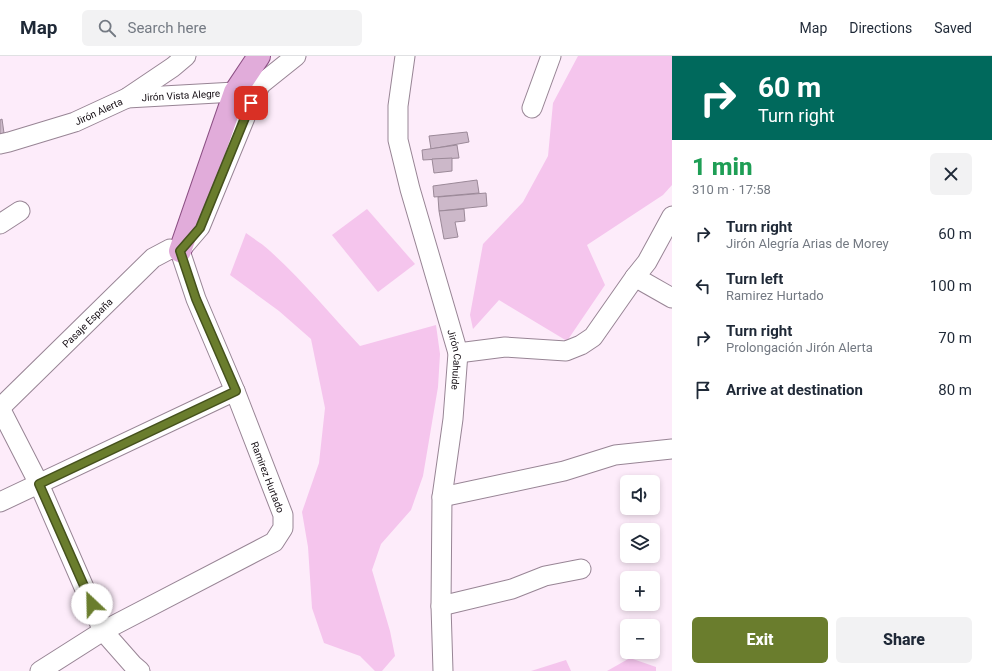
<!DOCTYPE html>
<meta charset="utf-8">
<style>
:root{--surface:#fff;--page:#f2f2f3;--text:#1f2937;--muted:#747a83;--line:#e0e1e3;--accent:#6a7d2d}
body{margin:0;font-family:Roboto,sans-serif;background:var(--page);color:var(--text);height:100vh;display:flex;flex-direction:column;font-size:15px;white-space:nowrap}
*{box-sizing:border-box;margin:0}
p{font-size:13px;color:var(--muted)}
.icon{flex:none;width:22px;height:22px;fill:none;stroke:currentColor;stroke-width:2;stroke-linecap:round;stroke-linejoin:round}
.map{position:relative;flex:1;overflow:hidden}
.panel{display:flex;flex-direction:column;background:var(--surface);width:320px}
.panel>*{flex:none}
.banner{background:#00695c;color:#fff;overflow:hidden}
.controls{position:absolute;left:620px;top:419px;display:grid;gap:8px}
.controls a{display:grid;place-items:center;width:40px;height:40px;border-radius:6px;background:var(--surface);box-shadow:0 2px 6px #0003;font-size:20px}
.pin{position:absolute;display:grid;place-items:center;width:34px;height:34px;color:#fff;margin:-17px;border-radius:8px;box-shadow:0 2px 6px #0006}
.me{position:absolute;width:44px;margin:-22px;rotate:336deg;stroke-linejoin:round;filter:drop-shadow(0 0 3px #0008)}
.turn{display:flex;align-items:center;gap:14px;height:84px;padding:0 20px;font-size:18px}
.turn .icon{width:52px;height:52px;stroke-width:2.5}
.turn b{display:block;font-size:28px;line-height:34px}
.round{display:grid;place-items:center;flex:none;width:42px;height:42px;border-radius:6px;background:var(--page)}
.overview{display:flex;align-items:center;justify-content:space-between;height:68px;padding:0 20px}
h1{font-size:24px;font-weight:800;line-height:30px;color:#1e9e55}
.button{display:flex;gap:8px;margin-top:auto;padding:8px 20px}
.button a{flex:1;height:46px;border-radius:6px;background:var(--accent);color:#fff;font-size:16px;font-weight:800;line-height:46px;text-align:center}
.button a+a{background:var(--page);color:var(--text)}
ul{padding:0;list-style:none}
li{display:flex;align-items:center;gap:12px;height:52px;padding:0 20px}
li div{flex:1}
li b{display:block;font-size:15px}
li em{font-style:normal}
header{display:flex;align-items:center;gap:24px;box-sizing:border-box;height:56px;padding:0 20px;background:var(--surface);border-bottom:1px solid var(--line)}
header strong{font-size:19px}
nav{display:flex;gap:22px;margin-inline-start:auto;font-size:14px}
.search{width:280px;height:36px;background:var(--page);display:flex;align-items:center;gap:10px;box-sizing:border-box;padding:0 14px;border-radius:6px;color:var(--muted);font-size:15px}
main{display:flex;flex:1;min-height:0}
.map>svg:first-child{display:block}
</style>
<header>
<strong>Map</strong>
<div class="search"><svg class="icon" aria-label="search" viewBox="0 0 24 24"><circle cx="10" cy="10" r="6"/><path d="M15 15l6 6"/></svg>Search here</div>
<nav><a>Map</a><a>Directions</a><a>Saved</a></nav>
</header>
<main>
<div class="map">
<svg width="672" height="615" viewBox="0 0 672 615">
<rect width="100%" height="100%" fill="#fdecfa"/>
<g fill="#f5c5ed">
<path d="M578,0H672V129L663,139L587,189L605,229L567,285L499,244L473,273L470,259L483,188L523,146L548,100L553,47Z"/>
<path d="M367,153L415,208L378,236L332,179Z"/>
<path d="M246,177C254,183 263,188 270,195C303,225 330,258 360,290L436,269L440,298L438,331L423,420L411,454L381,488L372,514L390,575L395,600L382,615H375L360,600L324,587L312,552L308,491L302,456L319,407L325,352L311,283L279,255L230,219Z"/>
<path d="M630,602L656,611V615H607Z"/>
<path d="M566,604L571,615H531Z"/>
</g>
<g fill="#ccb8c9" stroke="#9b8998">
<path d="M2,63L4,77L0,78V64Z"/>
<path d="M467,76L469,86L431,93L429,80Z"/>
<path d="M457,89L459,102L423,104L422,94Z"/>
<path d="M452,102V115L434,117L432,103Z"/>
<path d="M477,124L479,137L434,141L433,130Z"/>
<path d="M486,137L487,150L439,155L438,141Z"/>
<path d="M464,153L465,165L455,166L458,181L444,183L439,155Z"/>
</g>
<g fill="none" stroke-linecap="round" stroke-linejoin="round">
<g stroke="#988595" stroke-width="21">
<g id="minor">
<path id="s1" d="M405,0L398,50V84L410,133L458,297L453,363L442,441L441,550L443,615"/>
<path id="s2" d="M127,42L235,36"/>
<path d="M532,52L551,0"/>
<path id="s3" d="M0,88L9,86L75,66L127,42L173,11L186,0"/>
<path d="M0,168L20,155"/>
<path d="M182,192L200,171L251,47L261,28L296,0"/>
<path d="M635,221L672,242"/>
<path d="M458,297L505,291L566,295L581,289L593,281L635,221L647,206L672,160"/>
<path d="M0,352L39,428L103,575L133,609L140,615"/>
<path id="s4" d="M0,352L153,202L170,193L180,195"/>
<path d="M442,441L564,415L615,399L672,393"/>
<path d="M0,446L235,335"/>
<path d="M441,550L512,533L545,520L581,513"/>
<path d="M40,615L103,575L274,486L283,472V459L235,335L196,243L180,195"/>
</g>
</g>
<g stroke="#8c5084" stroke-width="24">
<path id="major" d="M180,195L235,36L259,0"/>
</g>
<use href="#minor" stroke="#fff" stroke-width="19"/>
<use href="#major" stroke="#e1acda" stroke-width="22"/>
</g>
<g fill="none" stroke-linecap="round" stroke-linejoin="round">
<g stroke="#45511d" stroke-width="10">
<path id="route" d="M92,548L39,428L236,335L196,243L180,195L200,172L251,47"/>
</g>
<use href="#route" stroke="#6a7d2d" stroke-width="7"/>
</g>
<g text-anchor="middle" stroke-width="3.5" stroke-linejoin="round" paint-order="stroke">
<g font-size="10" fill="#130c12" stroke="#fff">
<text dy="4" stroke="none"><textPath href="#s2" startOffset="54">Jirón Vista Alegre</textPath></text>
<text dy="4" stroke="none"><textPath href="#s3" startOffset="104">Jirón Alerta</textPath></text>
<text dy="4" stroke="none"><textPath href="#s4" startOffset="122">Pasaje España</textPath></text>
<text dy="4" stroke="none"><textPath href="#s1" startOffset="312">Jirón Cahuide</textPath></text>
<text transform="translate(268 421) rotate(69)" y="4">Ramirez Hurtado</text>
</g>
</g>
</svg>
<div class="controls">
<a><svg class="icon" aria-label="sound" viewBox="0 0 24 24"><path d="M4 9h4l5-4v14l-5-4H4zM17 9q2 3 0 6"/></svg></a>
<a><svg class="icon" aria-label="layers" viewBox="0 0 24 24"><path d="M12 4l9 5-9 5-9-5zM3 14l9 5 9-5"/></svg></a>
<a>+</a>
<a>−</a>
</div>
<div class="pin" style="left:251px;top:47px;background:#d93025"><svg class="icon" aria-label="arrive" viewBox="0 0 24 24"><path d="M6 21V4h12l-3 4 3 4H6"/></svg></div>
<svg class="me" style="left:92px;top:548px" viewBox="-20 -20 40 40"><circle r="19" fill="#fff"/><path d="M0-13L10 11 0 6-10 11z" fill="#6a7d2d"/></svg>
</div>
<section class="panel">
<div class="banner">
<div class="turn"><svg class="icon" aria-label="right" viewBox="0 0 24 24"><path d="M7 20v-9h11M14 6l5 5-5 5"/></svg><div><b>60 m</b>Turn right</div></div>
</div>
<div class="overview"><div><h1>1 min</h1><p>310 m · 17:58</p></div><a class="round"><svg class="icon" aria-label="close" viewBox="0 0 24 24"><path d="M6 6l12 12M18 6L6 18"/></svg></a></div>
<ul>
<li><svg class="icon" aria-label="right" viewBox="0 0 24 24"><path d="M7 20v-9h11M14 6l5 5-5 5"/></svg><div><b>Turn right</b><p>Jirón Alegría Arias de Morey</p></div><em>60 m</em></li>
<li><svg class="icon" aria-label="left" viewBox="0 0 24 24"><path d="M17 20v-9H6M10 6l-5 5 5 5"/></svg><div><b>Turn left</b><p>Ramirez Hurtado</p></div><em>100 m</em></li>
<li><svg class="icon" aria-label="right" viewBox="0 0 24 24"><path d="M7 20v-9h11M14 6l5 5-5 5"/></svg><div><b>Turn right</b><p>Prolongación Jirón Alerta</p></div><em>70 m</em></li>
<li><svg class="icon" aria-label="arrive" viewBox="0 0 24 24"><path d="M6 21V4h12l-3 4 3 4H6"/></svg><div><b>Arrive at destination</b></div><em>80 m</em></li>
</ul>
<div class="button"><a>Exit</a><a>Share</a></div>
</section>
</main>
